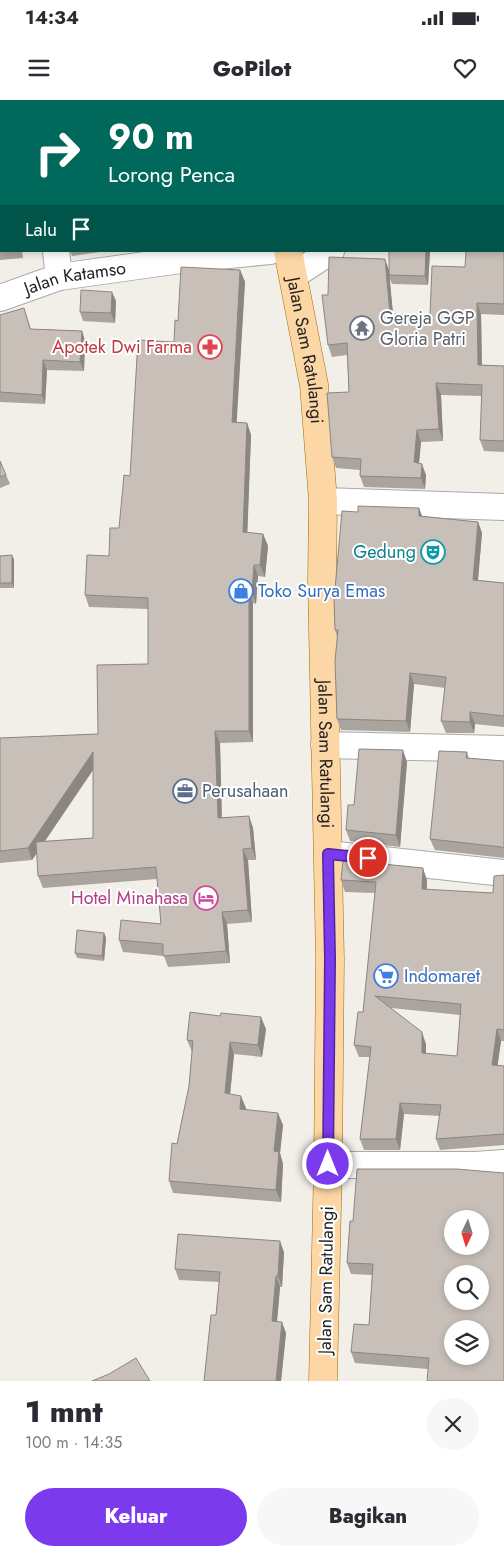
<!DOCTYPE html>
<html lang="id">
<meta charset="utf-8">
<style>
:root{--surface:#fff;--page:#f7f7f7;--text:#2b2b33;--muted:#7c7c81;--accent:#7c3aed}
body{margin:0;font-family:Jost,sans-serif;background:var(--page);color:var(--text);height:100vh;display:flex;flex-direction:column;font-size:19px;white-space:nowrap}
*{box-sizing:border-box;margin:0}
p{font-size:16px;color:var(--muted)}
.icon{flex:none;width:28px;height:28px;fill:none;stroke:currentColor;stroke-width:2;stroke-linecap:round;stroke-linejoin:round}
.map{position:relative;height:1281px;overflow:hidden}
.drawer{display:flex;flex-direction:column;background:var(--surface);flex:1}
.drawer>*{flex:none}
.banner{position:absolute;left:0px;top:0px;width:505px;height:152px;box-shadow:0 2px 8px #0003;background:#00695c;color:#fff;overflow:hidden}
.needle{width:32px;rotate:184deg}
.tools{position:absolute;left:444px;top:1110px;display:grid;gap:10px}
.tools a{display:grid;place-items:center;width:45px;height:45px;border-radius:50%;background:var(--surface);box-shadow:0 2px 8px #0003;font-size:25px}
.pin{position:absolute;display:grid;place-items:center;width:42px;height:42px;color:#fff;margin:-21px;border:2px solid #fff;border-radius:50%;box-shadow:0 1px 5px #0007}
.me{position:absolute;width:55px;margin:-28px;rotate:0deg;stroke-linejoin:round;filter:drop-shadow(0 0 4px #0008)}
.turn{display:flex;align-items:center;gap:18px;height:105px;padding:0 25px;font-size:22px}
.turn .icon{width:65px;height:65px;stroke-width:2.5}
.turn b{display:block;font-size:35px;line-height:42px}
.then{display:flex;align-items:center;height:48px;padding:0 25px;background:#0003;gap:10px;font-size:19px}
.round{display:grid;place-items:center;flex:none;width:52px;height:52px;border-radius:26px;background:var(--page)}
.head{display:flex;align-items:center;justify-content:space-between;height:85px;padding:0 25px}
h1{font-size:30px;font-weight:800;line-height:38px}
.cta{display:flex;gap:10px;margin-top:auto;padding:10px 25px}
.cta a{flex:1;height:58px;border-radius:30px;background:var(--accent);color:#fff;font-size:20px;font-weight:800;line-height:58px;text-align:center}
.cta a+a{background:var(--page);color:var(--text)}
.status{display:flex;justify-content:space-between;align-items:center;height:35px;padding:0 25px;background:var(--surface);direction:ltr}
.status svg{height:14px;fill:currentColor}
header{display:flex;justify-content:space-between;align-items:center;height:65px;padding:0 25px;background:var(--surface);font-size:22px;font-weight:800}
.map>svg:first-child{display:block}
</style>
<div class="status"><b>14:34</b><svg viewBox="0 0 49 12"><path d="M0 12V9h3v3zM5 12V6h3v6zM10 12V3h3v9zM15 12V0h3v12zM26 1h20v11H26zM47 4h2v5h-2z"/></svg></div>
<header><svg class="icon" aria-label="menu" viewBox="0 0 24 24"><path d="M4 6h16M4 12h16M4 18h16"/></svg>GoPilot<svg class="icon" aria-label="heart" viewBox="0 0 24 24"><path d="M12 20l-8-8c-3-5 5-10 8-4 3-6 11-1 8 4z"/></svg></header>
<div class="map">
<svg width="504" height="1281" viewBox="0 0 504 1281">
<rect width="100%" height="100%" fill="#f2efe9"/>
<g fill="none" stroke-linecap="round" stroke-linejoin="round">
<g stroke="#a9a9a9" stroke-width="14">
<path id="lane" d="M357,0V1"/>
</g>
<g stroke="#a9a9a9" stroke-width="28">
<g id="street">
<path d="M34,0L35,1"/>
<path d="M489,1L490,0"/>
<path d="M56,151L59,177"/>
<path d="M293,176L331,151"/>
<path id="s1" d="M0,198L59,177L188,159L270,151"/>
<path d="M323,401L504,407"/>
<path d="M324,645L504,649"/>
<path d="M328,754L504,773"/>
<path d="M328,1065H475L504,1063"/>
</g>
</g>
<g stroke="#a06b00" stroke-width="29">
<g id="primary">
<path d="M256,0V1"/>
<path id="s2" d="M288,151L314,285L323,401L322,482L330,859L328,1065L323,1281"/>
</g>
</g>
<use href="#lane" stroke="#fff" stroke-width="12"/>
<use href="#street" stroke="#fff" stroke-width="26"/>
<use href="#primary" stroke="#fcd6a4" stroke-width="28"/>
</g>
<g fill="#aba49e" fill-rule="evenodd">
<path d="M41,0H191L192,1H40Z"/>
<path d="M0,46H1V151H22L23,158L0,160Z"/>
<path d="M504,55V215L481,214L482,265L504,266V352L484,351L480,340L482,296L441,295L443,341L421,342L419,363L426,375L425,389L364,387L360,376V370L336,368L332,357L349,292L347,255L332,257L328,245V195L389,170L430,151L428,185L392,184L389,177L393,214L430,215L465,167Z"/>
<path d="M70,151H107L72,156Z"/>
<path d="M240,170L245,182L236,322L247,323L251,335L247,432L263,434L268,446L265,477L258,476L256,504L253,503V642L220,643L222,718L249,716L253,728L256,760H248L252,822L227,824L230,863L168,867L164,856L123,852L119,840L161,824L157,779L43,788L38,776L37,753L32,760L0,763V638L98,634L148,564V509L89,507L85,495L109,456L119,428L130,376L174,242L178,221ZM93,670V738L45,741Z"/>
<path d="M116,201L115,223L83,221L80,212Z"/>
<path d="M24,208L31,229L82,231L85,241L84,271L47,270L45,304L0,302V215Z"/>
<path d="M0,361L10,384L0,388Z"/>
<path d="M419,408L422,416L478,422L482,433L478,480L504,483V627L475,624L474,633H446L441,621L445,588L414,584L410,632L341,630L337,619V537L335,530L358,412Z"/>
<path d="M12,455L14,460V488H0V456Z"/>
<path d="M467,652L469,658L504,661V758L435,750L430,739Z"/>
<path d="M407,662L400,747L350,741L346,730L354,705Z"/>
<path d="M504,775V941H501L497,965L504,966V1045L440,1050L436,1039L440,1016L404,1014L400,1050H364L360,1039L370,957H359L354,945L363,912L375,793L345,792L341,780H427V790L493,793ZM391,908L460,915L457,956L426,954V944Z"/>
<path d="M104,833L106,838L104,861L77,858L75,853Z"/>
<path d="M266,929L262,957L234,954L230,994L246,1008V1009L283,1025L280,1053L283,1064L281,1102L173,1093L169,1081L189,986L192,952L187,940Z"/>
<path d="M457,1069L428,1269L355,1263L351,1252L369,1225L372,1175L351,1174L347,1163L353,1121Z"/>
<path d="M284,1152L282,1187H280L277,1222L286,1233L281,1281H204L216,1215L219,1182L179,1180L175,1169Z"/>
</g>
<g fill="#8b8681">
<path d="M420,0H436L434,1H421Z"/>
<path d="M426,151H430L428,185L425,176Z"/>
<path d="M385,159L389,170L394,225L390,214Z"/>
<path d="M240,170L245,182L236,334L232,322Z"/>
<path d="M112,192L116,201L115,223L111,213Z"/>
<path d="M477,203L481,214L482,277L478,265Z"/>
<path d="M82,231L85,241L84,271L80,262Z"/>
<path d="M43,260L47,270L45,304L42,295Z"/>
<path d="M436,283L441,295L443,341L439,329Z"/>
<path d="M247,323L251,335L247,443L243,432Z"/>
<path d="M417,330L421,342L418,373L414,362Z"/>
<path d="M422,364L426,375L425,389L421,378Z"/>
<path d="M419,408L423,419L419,416Z"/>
<path d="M478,422L482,433L477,491L473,480Z"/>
<path d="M263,434L268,446L265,477L260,465Z"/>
<path d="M12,455L14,460V488L12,483Z"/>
<path d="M254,465L258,476L256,504L252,492Z"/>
<path d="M249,492L253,503V642L249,631Z"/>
<path d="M410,573L414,584L410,632L406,621Z"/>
<path d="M470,612L475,624L474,633L470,622Z"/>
<path d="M215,631L220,643L222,730L218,718Z"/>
<path d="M403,650L407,662L400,747L396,735Z"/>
<path d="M93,652L97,664L32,760L28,748Z"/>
<path d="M249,716L253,728L256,760L252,748Z"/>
<path d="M243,749L248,760L252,822L248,810Z"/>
<path d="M423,768L427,780L426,801L422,789Z"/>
<path d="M222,812L227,824L230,863L226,851Z"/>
<path d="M104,833L106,838L104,861L102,856Z"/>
<path d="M261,917L266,929L262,957L258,945Z"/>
<path d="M497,929L501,941L496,977L492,965Z"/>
<path d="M422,932L426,944V965L422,953Z"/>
<path d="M230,942L234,954L229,1005L225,993Z"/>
<path d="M241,996L246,1008L244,1021L240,1009Z"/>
<path d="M400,1003L404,1014L400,1050L396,1039Z"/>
<path d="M278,1013L283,1025L280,1053L283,1064L281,1102L276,1090L274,1051Z"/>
<path d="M280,1141L284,1152L282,1187L278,1176Z"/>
<path d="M276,1176L280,1187L276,1232L272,1221Z"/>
<path d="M282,1222L286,1233L281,1281H276Z"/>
</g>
<g fill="#c7bfb8" stroke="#8b8681" fill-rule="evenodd">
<rect x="75" y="0" width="114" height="1"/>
<rect x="0" y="46" width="1" height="100"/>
<path d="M504,55V204L477,203L478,265L504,266V341L480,340L482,285L436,283L439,329L417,330L414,362L422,364L421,378L360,376L361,359L332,357L327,293L349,292L347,243L328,245L322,195H328L329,157L385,159L390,214L430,215L432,166L465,167L466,151H504Z"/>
<path d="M389,151H426L425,176L389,175Z"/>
<path d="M181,167L240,170L232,322L247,323L243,432L263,434L260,465H254L252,492H249V631H215L218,718L249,716L252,748L243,749L248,810L222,812L226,851L163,856V844L119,840L121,820L161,824L156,767L38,776L36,742L93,738V652L28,748L0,751V638L98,634L97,565L148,564V498L85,495L87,455L109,456L110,428H119L124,375L130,376L138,240L174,242L175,220L178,221Z"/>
<path d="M81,190L112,192L111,213L80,212Z"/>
<path d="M24,208L30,229L82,231L80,262L43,260L42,295L0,292V215Z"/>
<path d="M0,361L6,375L0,377Z"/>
<path d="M358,406L419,408V416L478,422L473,480L504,483V616L470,612V622L441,621L446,577L410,573L406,621L337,619L335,561L338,530H335L334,500L342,411L358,412Z"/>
<path d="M12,455V483H0V456Z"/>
<path d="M359,649L403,650L396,735L346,730L348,705H354Z"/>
<path d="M439,651L467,652L466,658L504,661V748L501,747L430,739Z"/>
<path d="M343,760L423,768L422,789L493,793L494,776L504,775V930L497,929L492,965L504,966V1034L436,1039L441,1005L400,1003L396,1039H360L371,947L354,945L358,912H363L376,782L341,780ZM375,896L461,904L457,956L422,953V932Z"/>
<path d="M77,830L104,833L102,856L75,853Z"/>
<path d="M190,912L220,916L221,913L261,917L258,945L230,942L225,993L241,996L240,1009L278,1013L274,1051L279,1052L276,1090L169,1081L172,1043L177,1044L189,986L193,941L187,940Z"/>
<path d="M357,1069H457L504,1073V1281H427L429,1258L351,1252L354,1224L369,1225L373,1164L347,1163L350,1121H353ZM452,1119H480V1146H452ZM452,1174H480V1201H452ZM452,1229H480V1256H452Z"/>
<path d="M178,1134L280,1141L278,1176H276L272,1221L282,1222L276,1281H204L211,1215H216L220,1172L175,1169Z"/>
<path d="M136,1258L150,1281H92L109,1274Z"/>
</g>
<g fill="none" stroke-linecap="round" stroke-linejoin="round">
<g stroke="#51269a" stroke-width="12">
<path id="route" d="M328,1064L330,859L328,754L368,758"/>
</g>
<use href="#route" stroke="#7c3aed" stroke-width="9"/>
</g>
<defs>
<g id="temple-ring" transform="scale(1.25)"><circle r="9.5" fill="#fff" stroke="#6b7280" stroke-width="1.5"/><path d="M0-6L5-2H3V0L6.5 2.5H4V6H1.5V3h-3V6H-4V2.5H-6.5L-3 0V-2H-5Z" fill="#6b7280"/></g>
<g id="pharmacy-ring" transform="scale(1.25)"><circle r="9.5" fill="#fff" stroke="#e0444e" stroke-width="1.5"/><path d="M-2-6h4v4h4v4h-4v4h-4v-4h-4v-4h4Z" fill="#e0444e"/></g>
<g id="theatre-ring" transform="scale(1.25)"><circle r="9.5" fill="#fff" stroke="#0f9aa8" stroke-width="1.5"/><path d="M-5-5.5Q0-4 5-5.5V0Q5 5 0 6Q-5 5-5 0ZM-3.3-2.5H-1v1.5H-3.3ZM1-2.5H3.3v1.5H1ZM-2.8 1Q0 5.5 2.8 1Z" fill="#0f9aa8"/></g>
<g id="shop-ring" transform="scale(1.25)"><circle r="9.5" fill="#fff" stroke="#3f7fe0" stroke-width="1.5"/><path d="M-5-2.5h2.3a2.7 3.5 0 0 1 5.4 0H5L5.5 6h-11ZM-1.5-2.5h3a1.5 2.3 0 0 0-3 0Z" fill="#3f7fe0"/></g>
<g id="office-ring" transform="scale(1.25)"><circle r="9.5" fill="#fff" stroke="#5c6f8a" stroke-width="1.5"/><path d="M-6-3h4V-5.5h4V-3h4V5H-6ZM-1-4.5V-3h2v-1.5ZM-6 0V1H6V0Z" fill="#5c6f8a"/></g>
<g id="hotel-ring" transform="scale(1.25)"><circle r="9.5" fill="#fff" stroke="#d1479c" stroke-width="1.5"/><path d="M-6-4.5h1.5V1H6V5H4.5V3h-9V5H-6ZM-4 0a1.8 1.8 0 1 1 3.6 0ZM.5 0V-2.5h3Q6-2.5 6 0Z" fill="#d1479c"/></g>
<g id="supermarket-ring" transform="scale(1.25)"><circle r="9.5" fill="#fff" stroke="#3f7fe0" stroke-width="1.5"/><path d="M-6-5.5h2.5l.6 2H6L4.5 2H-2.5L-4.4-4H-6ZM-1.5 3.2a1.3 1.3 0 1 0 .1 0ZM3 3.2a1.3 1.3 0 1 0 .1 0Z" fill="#3f7fe0"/></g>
</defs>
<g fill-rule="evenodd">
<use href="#temple-ring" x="362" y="228"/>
<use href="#pharmacy-ring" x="210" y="247"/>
<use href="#theatre-ring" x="433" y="452"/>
<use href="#shop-ring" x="241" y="491"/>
<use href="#office-ring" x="185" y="691"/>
<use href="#hotel-ring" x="206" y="798"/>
<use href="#supermarket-ring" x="386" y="876"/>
</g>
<g text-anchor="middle" stroke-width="4" stroke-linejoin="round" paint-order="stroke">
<g font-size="18" fill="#222" stroke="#fff">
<text dy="6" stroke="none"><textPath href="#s1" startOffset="78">Jalan Katamso</textPath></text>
<text dy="6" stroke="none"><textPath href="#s2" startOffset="101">Jalan Sam Ratulangi</textPath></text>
<text dy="6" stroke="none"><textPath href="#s2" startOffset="506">Jalan Sam Ratulangi</textPath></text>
<text transform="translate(326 1180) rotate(-89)" y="6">Jalan Sam Ratulangi</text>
</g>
<g font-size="18" fill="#5b616d" stroke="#fff" text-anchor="start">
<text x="380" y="224">Gereja GGP<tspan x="380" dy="21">Gloria Patri</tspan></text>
</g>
<g font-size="18" fill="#be3a42" stroke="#fff" text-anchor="end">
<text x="192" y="253">Apotek Dwi Farma</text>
</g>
<g font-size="18" fill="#0d838f" stroke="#fff" text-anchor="end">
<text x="416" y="458">Gedung</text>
</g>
<g font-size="18" fill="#366cbe" stroke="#fff" text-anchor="start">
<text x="258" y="497">Toko Surya Emas</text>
<text x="404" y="882">Indomaret</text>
</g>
<g font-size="18" fill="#4e5e75" stroke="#fff" text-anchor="start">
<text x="202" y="697">Perusahaan</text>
</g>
<g font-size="18" fill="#b23c85" stroke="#fff" text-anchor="end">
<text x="188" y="804">Hotel Minahasa</text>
</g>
</g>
</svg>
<div class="tools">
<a><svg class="needle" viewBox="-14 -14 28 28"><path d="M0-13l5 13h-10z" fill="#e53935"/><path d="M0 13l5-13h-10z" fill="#7c7c81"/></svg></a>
<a><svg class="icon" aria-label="search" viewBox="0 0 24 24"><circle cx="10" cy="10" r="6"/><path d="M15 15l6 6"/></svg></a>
<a><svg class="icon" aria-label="layers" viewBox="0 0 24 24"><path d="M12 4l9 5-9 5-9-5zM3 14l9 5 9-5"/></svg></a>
</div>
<div class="pin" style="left:368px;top:758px;background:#d93025"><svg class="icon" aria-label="arrive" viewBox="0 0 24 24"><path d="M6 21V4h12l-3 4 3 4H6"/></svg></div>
<svg class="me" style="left:328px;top:1064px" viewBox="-20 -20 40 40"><circle r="17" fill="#7c3aed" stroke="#fff" stroke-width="3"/><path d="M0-11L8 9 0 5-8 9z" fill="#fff"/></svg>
<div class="banner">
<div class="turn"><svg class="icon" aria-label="right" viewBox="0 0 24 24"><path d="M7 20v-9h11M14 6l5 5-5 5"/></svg><div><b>90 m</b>Lorong Penca</div></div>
<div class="then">Lalu<svg class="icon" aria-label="arrive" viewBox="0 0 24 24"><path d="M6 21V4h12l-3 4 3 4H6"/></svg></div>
</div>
</div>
<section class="drawer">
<div class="head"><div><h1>1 mnt</h1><p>100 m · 14:35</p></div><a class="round"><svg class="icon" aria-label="close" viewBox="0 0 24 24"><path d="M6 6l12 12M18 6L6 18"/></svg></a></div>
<div class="cta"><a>Keluar</a><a>Bagikan</a></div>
</section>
